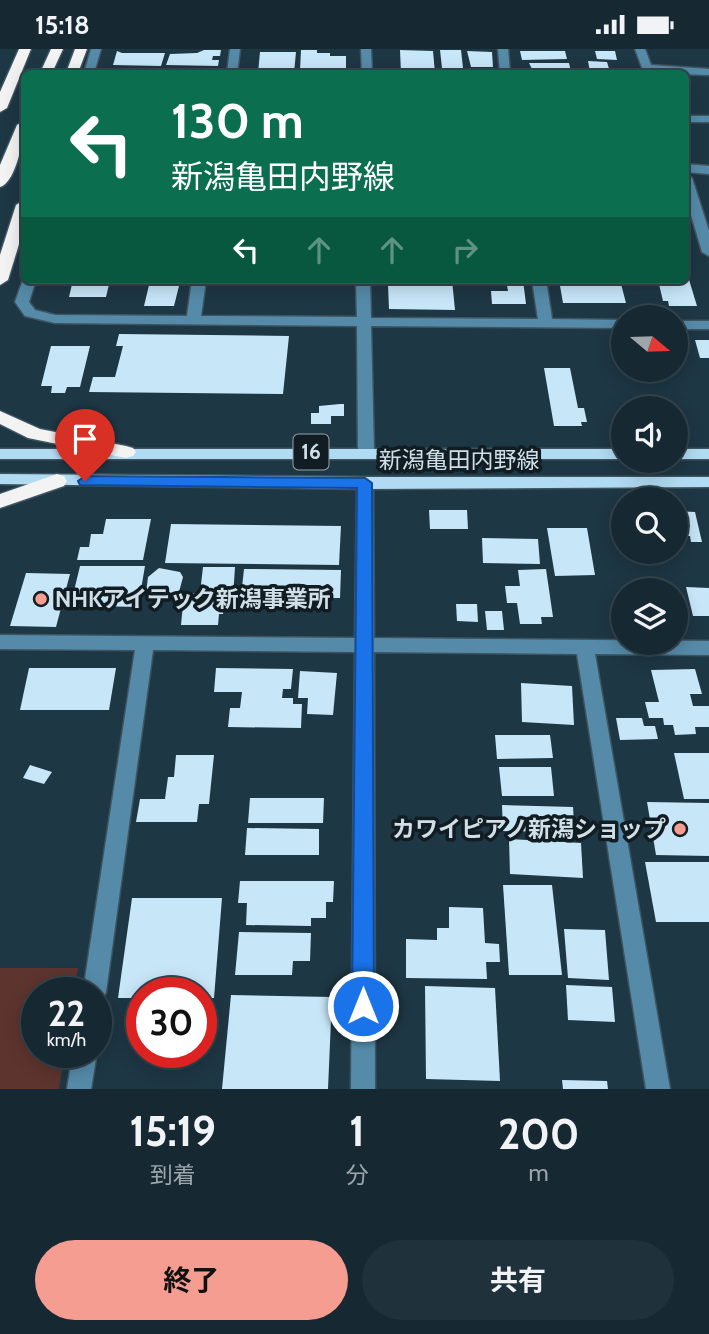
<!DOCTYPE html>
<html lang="ja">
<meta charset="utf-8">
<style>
:root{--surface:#162933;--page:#1f313b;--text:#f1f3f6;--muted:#9ea6ac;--line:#35454e;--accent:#f59d90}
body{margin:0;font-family:Cabin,"Noto Sans JP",sans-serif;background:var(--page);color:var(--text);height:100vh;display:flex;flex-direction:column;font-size:26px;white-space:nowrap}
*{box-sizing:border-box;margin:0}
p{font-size:23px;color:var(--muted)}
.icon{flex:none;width:38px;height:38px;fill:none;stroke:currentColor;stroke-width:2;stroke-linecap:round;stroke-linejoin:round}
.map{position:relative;height:1040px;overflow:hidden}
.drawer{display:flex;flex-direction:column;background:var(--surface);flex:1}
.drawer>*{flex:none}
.hud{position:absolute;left:21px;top:21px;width:668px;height:214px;border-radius:10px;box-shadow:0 4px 18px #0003,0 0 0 2px var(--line);background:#0b6e4f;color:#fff;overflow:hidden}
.needle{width:46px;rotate:109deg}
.fabs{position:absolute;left:611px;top:256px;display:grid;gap:14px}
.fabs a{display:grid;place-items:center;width:77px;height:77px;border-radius:50%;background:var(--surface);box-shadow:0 4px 18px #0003,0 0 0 2px var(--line);font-size:35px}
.speed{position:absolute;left:21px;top:928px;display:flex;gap:14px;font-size:35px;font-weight:700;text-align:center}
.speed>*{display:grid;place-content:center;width:91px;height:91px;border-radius:50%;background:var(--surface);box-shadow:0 4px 18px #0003,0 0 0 2px var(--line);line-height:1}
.speed small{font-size:18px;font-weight:400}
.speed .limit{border:10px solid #d22;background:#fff;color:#111}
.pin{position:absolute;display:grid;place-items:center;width:60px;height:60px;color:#fff;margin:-72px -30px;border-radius:50% 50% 50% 0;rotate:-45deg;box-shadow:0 0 7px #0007}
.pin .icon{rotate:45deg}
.me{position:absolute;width:77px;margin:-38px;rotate:0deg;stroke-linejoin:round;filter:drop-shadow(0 0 5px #0008)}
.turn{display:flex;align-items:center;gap:24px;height:147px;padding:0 35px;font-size:32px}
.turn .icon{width:91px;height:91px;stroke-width:2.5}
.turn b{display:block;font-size:49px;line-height:60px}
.lanes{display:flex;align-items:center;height:66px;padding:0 35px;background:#0003;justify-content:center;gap:35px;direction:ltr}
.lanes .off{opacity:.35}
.eta{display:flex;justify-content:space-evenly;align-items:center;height:119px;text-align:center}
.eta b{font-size:42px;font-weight:700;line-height:49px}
.cta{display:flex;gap:14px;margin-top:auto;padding:14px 35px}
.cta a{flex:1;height:80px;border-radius:42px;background:var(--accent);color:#111;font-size:28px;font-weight:700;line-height:80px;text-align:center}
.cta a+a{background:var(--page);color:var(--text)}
.status{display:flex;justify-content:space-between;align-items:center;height:49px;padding:0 35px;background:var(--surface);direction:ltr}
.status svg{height:19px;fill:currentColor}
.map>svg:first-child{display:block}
</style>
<div class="status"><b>15:18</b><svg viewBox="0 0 49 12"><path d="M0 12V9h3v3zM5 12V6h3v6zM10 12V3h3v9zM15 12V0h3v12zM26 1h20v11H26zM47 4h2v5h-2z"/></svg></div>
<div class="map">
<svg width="709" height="1040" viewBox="0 0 709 1040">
<rect width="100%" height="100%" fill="#1e3744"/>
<path fill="#5e342e" d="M0,919H78L74,943H37V1003H65L59,1040H0Z"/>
<g fill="#c7e6f8">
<path d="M204,1H221L220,7H213L212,11H219L218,17L166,16L170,5L197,4Z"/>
<path d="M301,1H317V4H330V7H346V21H300Z"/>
<path d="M400,1L433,2L435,24H401Z"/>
<path d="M440,1H461L463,19H442Z"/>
<path d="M117,2L122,4H165L161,17L113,16Z"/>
<path d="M467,2L492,3L493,18H471Z"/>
<path d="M520,2H565L567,10L522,11Z"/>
<path d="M595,2H615L617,11L597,10Z"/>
<path d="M260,3H296L294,24H258Z"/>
<path d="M588,12L607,13L610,23H590Z"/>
<path d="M529,14H569L571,23L533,22Z"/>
<rect x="442" y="21" width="42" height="3"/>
<path d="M687,224L697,257H669L668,252H663L658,231H686Z"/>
<path d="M73,231H110L106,248H69Z"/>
<path d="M413,231H452L455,261L389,260L388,236H413Z"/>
<path d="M506,231H523L526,255H492L491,242H508Z"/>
<path d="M559,231H620L626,254H563Z"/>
<path d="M149,236L179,237L174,257H144Z"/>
<path d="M119,285L289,287L283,345L89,343L93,328H115L123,297H116Z"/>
<path d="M695,291H709V309H700Z"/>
<path d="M51,297H90L80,338H67L65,344H51L52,337H41Z"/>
<path d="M544,319H570L578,359H584L587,373H581L582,377H554Z"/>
<path d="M340,355H344V367H331V375H311V364H319V357Z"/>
<path d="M429,461H467L468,480H430Z"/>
<path d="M676,462L695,463L702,493H691L690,487H676Z"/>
<path d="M106,470H151L143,511H77L80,498H89L91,485H103Z"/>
<path d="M171,475L341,477L339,516L165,514Z"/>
<path d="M547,479H587L595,526L555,527Z"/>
<path d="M482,489L538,490L540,515L483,514Z"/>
<path d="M80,517H145L138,558L96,557L98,547L73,546Z"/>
<path d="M203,518H235L233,548H225L223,565H219L218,576H181L184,545L200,544Z"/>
<path d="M159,519L180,523L183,528L179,543L174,547L155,548L146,544L148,528Z"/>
<path d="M244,520L341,521L340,549L241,548Z"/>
<path d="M546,520L553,568H541L542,575H520L517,554H507L505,537H520L518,521Z"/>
<path d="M26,524L70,525L56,578L10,577Z"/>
<path d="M686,538L709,539V567H693Z"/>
<path d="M456,555H477L478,573L457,572Z"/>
<path d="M485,562H502L504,581H487Z"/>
<path d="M29,619H116L109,661H20Z"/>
<path d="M216,619L293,620L291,640H283L282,649H293V655H302L301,679L228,678L230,659H240L242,643H214Z"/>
<path d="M695,620L702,645H690L693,657H709V678H695L696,685L675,686L673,676H664L663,669H649L645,653H659L651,621Z"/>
<path d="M300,622L337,624L333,666L307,665L308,649H298Z"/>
<path d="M521,634L572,637L574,676L522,673Z"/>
<path d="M616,669H642L644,677H655L658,690L620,691Z"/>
<path d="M495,686H550L553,709L497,710Z"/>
<path d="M674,704H709V750H684Z"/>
<path d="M176,706H214L209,755H199L197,773H136L140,750H165L168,728H174Z"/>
<path d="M30,716L52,723L44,735L23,729Z"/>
<path d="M499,718H551L554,747H502Z"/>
<path d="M250,749H324L323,774H248Z"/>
<path d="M647,753L709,754V807L656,806Z"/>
<path d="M502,756L573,758L574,774L551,773L552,783L503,782Z"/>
<path d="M247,779L319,780V806H245Z"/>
<path d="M509,790L581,794L583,829L510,825Z"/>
<path d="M645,813H709V873H656Z"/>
<path d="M240,832H334L333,853H326V869H311V877L246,876L247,854H238Z"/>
<path d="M503,836H552L562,926H509Z"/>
<path d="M132,849H222L214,949H201V943H142V949H118Z"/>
<path d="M449,858L483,859L485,894L499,895L500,913H486L487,930L406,929V890L437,891V879H449Z"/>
<path d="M564,880L605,881L609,931L568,929Z"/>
<path d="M239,883L311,884L310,912H293L292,926H235Z"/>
<path d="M566,936L612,938L615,973L568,971Z"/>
<path d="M425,937L495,939L500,1032L426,1030Z"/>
<path d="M231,946L332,948L328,1040H222Z"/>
<path d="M28,974L37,975V991H24Z"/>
<path d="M562,1031L607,1032L608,1040H563Z"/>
</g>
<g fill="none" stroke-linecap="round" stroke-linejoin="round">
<g stroke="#3e5561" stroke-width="3">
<g id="minor">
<path d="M91,0H101L94,24H84Z"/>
<path d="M230,0H240L237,24H227Z"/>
<path d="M361,0H371L372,24H362Z"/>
<path d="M498,0H508L510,24H500Z"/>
<path d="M635,0H645L651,16L709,20V26L644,24Z"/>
<rect x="686" y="67" width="23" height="6"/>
<path d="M686,115L709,117V125L686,123Z"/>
<path d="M686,125L692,129L709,182V207L702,203L686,149Z"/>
<path d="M24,228V231H36L29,253L35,261L55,266L187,267L192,231H206L201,267L357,268L356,231H370L371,269L538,270L532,231H546L552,270L623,271V279L371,277L374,403L366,408L358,403L357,277L55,274L25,267L15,253Z"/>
<rect x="676" y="272" width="33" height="8"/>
<path d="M365,428L373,434L374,589L709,592V606L595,605L670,1040H646L577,605L374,603L375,1040H351L355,603L153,601L106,943L102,951L96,953V943H83L135,601L0,600V586L355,589L357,434Z"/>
<path d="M96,1001L97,1003L91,1040H67L73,1003Z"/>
</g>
</g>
<g stroke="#3e5561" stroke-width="3">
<g id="major">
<rect x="0" y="400" width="623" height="10"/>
<rect x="676" y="400" width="33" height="10"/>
<path d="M0,425L365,428H709V438L365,440L0,435Z"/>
</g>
</g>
<g stroke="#3e5561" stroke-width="3">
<g id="highway">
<path d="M19,0H31L7,59L0,63V43Z"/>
<path d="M51,0H63L52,24H40Z"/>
<path d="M75,0H87L78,24H66Z"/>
<path d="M24,72C25,86 16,134 0,138V116L17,76Z"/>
<path d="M24,151V179L8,231L0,236V206L16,156Z"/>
<path d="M0,362L40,380L126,397L133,399L136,403L133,407L126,409L28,389L0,375Z"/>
<path d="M57,425L64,427L67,432L64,437L0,459V445Z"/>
</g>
</g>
<use href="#minor" fill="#558ba9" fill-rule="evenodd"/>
<use href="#major" fill="#b1dbf3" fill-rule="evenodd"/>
<use href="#highway" fill="#f3f3f3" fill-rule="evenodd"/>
</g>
<path fill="#1a73e8" stroke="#114b97" stroke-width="2" d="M85,427L365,429L372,434L374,957L370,964L363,967L355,964L352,957L357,439L80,436L78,432Z"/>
<g fill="#f59d90" stroke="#121d23" stroke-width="2.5">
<circle cx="41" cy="550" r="7"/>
<circle cx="680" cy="780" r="7"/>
</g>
<g text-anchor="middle" stroke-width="7" stroke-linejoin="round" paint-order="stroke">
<rect fill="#121d23" stroke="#97a5ac" stroke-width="2" x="293.5" y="385.5" width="35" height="35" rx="5"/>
<g font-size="21" font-weight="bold" fill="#d0dfe7">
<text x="311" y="410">16</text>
</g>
<g font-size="23" fill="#d0dfe7" stroke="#121d23">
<text x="459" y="419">新潟亀田内野線</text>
</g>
<g font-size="23" font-weight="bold" fill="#d0dfe7" stroke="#121d23" text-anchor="start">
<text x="55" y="558">NHKアイテック新潟事業所</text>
<text x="666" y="788" text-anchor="end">カワイピアノ新潟ショップ</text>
</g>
</g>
</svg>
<div class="fabs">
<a><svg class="needle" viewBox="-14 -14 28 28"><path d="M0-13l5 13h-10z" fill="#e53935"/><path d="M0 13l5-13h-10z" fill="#9ea6ac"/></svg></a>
<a><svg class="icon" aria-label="sound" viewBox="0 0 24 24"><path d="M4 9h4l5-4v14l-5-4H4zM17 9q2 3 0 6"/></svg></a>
<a><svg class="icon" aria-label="search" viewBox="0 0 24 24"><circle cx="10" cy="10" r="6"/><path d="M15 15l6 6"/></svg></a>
<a><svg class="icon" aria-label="layers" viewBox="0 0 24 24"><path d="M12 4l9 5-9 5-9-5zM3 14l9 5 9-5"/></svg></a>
</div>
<div class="speed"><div>22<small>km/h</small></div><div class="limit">30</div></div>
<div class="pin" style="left:85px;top:432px;background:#d93025"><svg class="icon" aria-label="arrive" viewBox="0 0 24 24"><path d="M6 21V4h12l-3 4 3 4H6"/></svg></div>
<svg class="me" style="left:363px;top:957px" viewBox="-20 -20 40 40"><circle r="17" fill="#1a73e8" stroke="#fff" stroke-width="3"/><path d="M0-11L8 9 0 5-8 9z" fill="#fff"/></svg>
<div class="hud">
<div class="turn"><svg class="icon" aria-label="left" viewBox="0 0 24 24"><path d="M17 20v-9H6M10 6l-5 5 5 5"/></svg><div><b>130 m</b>新潟亀田内野線</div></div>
<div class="lanes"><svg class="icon" aria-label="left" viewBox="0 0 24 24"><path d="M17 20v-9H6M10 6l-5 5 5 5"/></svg><svg class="icon off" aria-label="ahead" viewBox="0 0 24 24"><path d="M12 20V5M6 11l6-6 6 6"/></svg><svg class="icon off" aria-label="ahead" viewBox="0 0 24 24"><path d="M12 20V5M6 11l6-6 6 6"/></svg><svg class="icon off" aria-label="right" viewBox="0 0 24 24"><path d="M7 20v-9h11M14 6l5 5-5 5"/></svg></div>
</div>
</div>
<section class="drawer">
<div class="eta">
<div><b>15:19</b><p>到着</p></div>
<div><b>1</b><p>分</p></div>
<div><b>200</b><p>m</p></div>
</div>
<div class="cta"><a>終了</a><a>共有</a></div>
</section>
